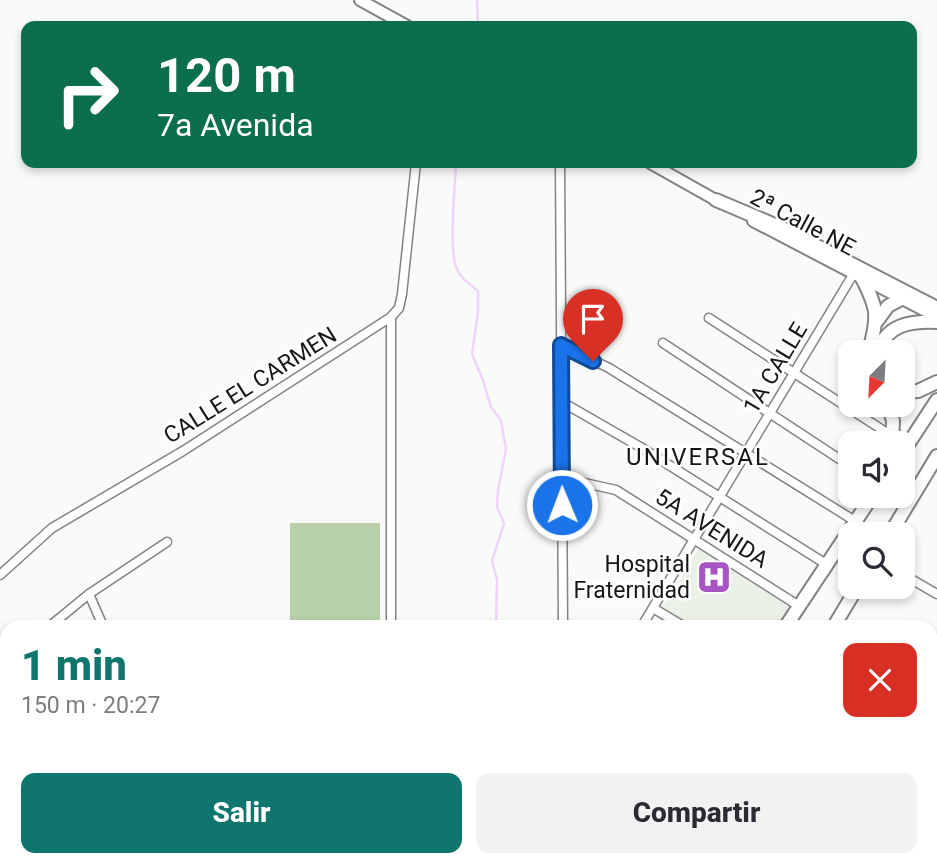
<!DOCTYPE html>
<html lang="es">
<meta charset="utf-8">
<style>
:root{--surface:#fff;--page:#f2f2f3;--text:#2b2b33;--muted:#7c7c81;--accent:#0f766e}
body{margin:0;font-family:Roboto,sans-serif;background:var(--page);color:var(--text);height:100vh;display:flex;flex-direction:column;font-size:26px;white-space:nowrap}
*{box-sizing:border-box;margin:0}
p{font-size:23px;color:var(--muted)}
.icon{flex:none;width:38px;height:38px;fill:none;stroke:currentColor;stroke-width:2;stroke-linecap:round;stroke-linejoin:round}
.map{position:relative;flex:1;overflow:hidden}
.side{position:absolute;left:0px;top:620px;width:938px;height:247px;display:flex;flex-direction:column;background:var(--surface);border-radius:21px 21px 0 0;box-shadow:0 4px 10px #0003}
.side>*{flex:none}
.top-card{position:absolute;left:21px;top:21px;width:896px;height:147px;border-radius:14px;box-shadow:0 4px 10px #0003;background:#0b6e4f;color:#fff;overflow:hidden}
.needle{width:46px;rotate:204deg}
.controls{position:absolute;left:838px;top:340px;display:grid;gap:14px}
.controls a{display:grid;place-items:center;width:77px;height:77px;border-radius:14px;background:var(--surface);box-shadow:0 4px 10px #0003;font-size:35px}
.pin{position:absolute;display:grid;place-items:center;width:60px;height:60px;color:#fff;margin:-72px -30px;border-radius:50% 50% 50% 0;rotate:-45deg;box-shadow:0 0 7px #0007}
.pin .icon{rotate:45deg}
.me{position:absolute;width:77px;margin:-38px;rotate:359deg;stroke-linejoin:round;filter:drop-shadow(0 0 5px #0008)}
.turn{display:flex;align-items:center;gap:24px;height:147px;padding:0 21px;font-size:32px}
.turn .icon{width:91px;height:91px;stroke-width:2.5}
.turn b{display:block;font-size:49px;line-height:60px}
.round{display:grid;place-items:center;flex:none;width:74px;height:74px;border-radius:14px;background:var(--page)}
.overview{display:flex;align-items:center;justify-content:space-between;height:119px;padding:0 21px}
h1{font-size:42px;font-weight:800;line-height:52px;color:var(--accent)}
.button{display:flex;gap:14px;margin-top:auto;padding:14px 21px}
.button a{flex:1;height:80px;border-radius:14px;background:var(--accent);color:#fff;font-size:28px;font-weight:800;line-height:80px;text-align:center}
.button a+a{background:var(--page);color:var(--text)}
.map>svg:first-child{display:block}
</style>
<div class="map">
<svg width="937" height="866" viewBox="0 0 937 866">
<rect width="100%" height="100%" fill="#f9fbf8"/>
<path fill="#ebf1e7" d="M699,548L792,606L779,626H688L661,610Z"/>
<g fill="#b8d1a9">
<rect x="290" y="523" width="90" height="103"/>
<path d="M207,859H295V866H209Z"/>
</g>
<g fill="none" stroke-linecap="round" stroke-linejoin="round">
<g stroke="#f1d4fc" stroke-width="2.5">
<path d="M477,0L478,26"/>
<path d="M456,163C455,185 449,248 456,267C460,278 470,284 478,291V312L472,354L483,380L491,407L501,421L506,449L498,490L497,507L504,523L492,561L497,580L496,626"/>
<path d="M477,866L478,859"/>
</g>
<g stroke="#828481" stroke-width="11">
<g id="minor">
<path d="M560,163L563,626"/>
<path d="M391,317V626"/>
<path d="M709,318L892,436"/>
<path d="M663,343L850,466"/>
<path d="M561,345L609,368L855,521"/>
<path d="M562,402L642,448L826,564"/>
<path d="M562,478L616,490L799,606"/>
<path d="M0,575L52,528L183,451L391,317L399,308L402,294L416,163"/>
<path d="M904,575L937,594"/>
<path d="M89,594L103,626"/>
<path d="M653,608L683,626"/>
<path d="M50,626L89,594L167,542"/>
<path d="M642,626L854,273"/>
<path d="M931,674L937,677"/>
<path d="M0,678L7,670"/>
<path d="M0,737L7,754"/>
<path d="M931,763L937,766"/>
<path d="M49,859L52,866"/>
<path d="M124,859L127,866"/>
<path d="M197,859L200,866"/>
<path d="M306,859L307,866"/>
<path d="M391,859V866"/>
<path d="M565,859V866"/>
<path d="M931,859L937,862"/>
<path d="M810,866L814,859"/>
<path d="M912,866L916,859"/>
</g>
</g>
<g stroke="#828481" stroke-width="14">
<g id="secondary">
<path d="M360,0L407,26"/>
<path d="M650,163L721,203"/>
<path d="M753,221L937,317"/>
</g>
</g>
<g stroke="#828481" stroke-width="16">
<g id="primary">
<path d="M861,276C879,311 878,314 869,352"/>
<path d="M877,321L888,306L903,298"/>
<path d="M878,352C886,324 911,321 937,322"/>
<path d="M903,392L918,391L937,382"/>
<path d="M888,404L893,421L892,443"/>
<path d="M903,452L937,400"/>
<path d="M890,534L937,456"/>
<path d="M786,626L873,495"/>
<path d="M834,626L858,586"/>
<path d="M637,866L642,859"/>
<path d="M689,866L693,859"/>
</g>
</g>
<g stroke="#828481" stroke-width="16">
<path id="trunk" d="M716,200L782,228L937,308"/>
</g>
<use href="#minor" stroke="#fff" stroke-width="8"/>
<use href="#secondary" stroke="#fff" stroke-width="10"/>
<use href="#primary" stroke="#fff" stroke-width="12"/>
<use href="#trunk" stroke="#fff" stroke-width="12"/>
</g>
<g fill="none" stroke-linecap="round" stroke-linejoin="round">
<g stroke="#114b97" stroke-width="18">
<path id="route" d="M562,505L561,345L593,361"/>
</g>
<use href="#route" stroke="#1a73e8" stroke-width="12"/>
</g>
<defs>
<g id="hospital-square" transform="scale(1.75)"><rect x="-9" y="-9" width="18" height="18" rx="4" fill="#a854c3" stroke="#fff"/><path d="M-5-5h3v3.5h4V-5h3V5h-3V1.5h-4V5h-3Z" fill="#fff"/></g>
</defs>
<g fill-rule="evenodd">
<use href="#hospital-square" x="714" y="577"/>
</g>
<g text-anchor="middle" stroke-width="5" stroke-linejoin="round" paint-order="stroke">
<g font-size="23" fill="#151615" stroke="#fff">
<text transform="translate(803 222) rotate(28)" y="8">2ª Calle NE</text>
<text transform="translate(775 368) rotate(-59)" y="8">1A CALLE</text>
<text transform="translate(250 385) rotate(-32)" y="8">CALLE EL CARMEN</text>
<text transform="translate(712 528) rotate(32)" y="8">5A AVENIDA</text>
</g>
<g font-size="23" fill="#151615" stroke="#fff" text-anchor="end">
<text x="690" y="572">Hospital<tspan x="690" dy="26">Fraternidad</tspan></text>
</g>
<g font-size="24" letter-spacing="2" fill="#151615" stroke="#fff">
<text x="698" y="465">UNIVERSAL</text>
</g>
</g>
</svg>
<div class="controls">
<a><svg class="needle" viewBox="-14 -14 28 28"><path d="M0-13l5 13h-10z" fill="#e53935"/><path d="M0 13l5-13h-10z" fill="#7c7c81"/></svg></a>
<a><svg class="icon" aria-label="sound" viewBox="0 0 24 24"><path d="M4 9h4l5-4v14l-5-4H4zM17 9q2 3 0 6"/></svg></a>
<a><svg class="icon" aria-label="search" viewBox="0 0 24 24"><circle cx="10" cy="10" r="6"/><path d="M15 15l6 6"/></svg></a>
</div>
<div class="pin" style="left:593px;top:361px;background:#d93025"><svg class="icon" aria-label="arrive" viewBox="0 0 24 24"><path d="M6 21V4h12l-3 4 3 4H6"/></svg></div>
<svg class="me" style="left:562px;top:505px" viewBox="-20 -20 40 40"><circle r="17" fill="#1a73e8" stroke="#fff" stroke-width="3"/><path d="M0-11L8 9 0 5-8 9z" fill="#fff"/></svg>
<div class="top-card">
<div class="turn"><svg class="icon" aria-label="right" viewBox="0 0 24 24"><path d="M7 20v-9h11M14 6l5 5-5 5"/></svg><div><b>120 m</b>7a Avenida</div></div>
</div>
<section class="side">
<div class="overview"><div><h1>1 min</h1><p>150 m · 20:27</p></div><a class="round" style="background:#d93025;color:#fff"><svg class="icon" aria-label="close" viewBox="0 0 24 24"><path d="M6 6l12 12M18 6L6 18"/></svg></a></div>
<div class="button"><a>Salir</a><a>Compartir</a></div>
</section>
</div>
